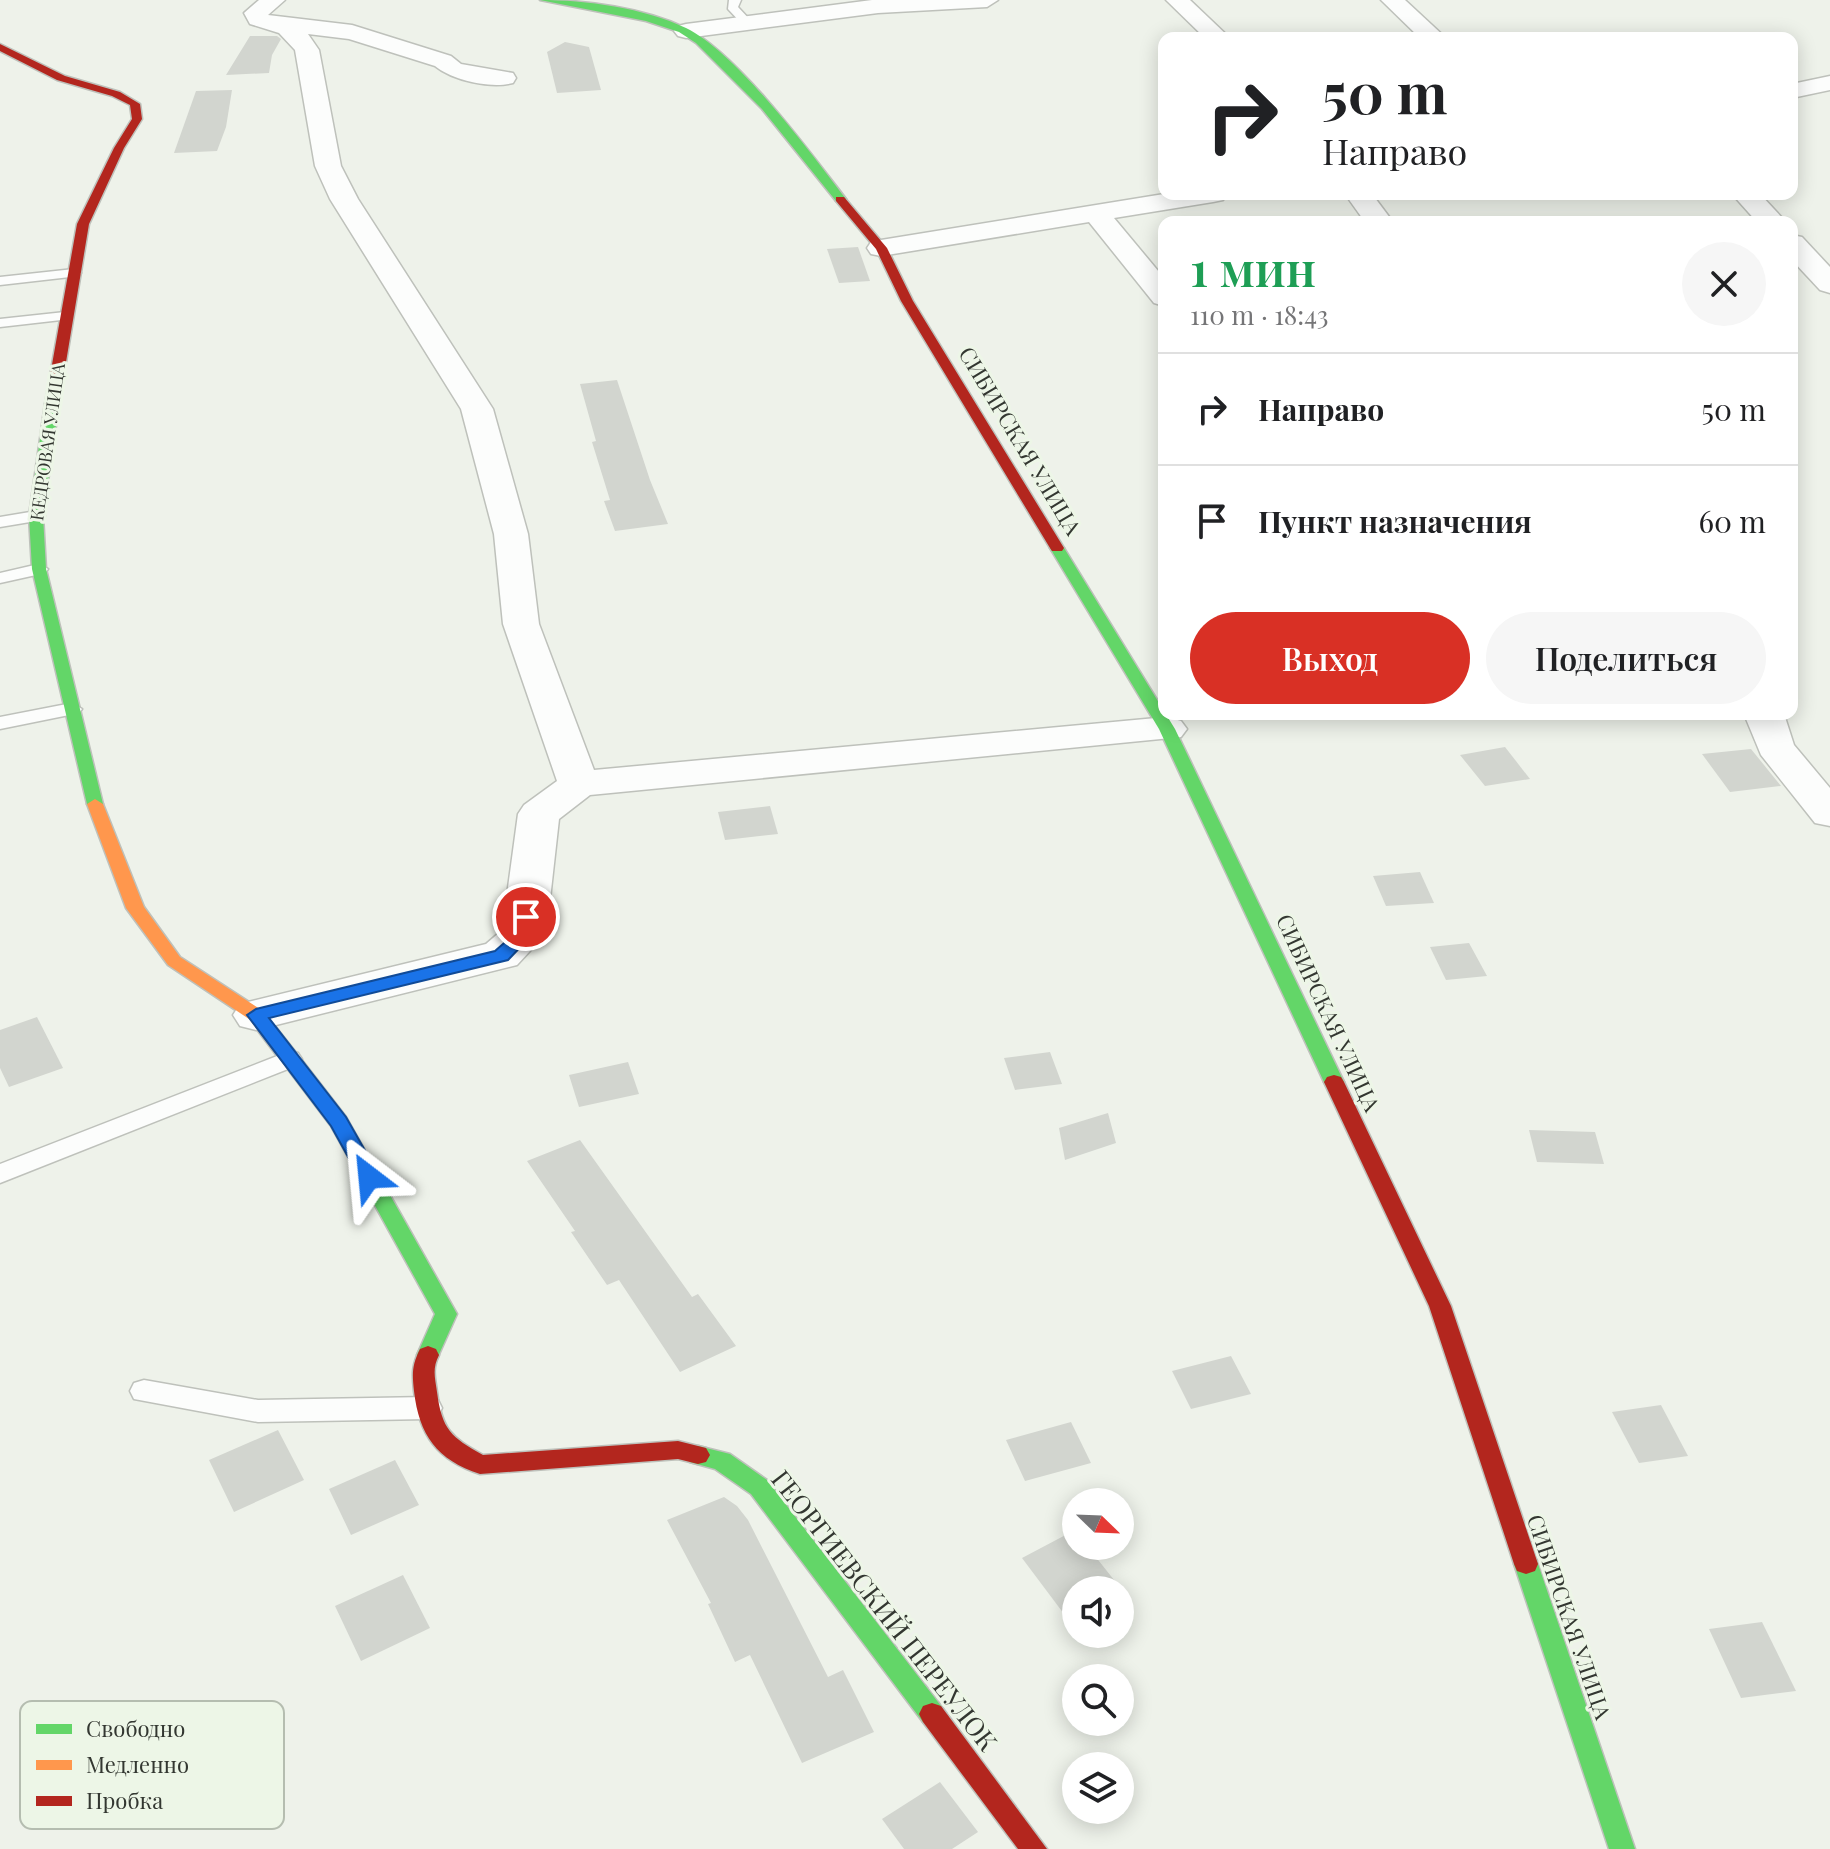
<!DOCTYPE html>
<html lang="ru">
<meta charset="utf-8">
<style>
:root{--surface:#fff;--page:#f6f6f6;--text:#202124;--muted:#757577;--line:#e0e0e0;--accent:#d93025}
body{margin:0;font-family:"Playfair Display",serif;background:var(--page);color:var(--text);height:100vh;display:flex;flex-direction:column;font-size:30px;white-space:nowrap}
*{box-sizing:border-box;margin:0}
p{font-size:26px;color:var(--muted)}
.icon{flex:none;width:44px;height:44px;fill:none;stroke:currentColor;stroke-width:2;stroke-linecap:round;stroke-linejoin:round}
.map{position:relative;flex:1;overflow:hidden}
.details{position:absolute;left:1158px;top:216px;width:640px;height:504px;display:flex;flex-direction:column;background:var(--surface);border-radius:16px;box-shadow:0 4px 20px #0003}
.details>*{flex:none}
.top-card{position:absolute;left:1158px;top:32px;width:640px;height:168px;border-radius:16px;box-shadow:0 4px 20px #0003;background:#fff;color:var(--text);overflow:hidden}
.needle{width:52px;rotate:113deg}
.tools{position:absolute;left:1062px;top:1488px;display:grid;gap:16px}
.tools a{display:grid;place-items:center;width:72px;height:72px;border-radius:50%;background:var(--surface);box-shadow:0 4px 20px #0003;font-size:40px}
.pin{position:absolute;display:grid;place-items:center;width:68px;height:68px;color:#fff;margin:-34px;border:4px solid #fff;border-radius:50%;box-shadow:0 2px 8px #0007}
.me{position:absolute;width:88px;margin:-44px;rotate:331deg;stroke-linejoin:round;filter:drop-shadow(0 0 6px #0008)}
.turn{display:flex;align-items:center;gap:28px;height:168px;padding:0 32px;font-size:36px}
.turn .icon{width:104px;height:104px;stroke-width:2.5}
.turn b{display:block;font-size:56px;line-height:68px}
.round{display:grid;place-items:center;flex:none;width:84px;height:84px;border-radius:42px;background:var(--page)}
.headline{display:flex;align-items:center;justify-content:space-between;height:136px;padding:0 32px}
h1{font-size:48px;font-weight:600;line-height:60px;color:#1e9e55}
.primary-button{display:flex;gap:16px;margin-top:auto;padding:16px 32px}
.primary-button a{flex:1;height:92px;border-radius:48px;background:var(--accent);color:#fff;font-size:32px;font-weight:600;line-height:92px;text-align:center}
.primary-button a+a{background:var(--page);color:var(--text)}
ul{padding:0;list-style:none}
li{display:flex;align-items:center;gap:24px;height:112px;padding:0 32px;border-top:2px solid var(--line)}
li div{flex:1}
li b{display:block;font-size:30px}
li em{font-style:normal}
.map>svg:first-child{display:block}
</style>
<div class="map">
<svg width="1830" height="1849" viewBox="0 0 1830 1849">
<rect width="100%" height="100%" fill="#eef2ea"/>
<g fill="#d2d5cf">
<path d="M250,36H277L281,39L272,55L269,73L226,75Z"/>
<path d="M565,42L589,47L601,90L557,93L547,52Z"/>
<path d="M232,90L226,127L217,151L174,153L196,91Z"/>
<path d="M858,247L870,281L839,283L827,249Z"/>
<path d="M617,380L650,480L668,524L615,531L604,501L610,500L592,442L596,441L580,384Z"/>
<path d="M1505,747L1530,779L1485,786L1460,755Z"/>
<path d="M1751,749L1781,786L1730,792L1702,754Z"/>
<path d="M770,806L778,834L725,840L718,812Z"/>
<path d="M1420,872L1434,903L1386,906L1373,876Z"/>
<path d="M1469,943L1487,976L1446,980L1430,947Z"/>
<path d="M37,1017L63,1068L9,1087L0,1068V1030Z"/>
<path d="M1050,1052L1062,1084L1015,1090L1004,1058Z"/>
<path d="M628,1062L639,1094L579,1107L569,1075Z"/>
<path d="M1108,1113L1116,1143L1065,1160L1059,1128Z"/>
<path d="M1529,1130L1595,1132L1604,1164L1537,1162Z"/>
<path d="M580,1140L692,1297L698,1294L736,1346L680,1372L619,1280L607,1285L571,1232L575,1231L527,1161Z"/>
<path d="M1231,1356L1251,1394L1191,1409L1172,1371Z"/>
<path d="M1661,1405L1688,1456L1639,1463L1612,1412Z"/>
<path d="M1071,1422L1091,1463L1025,1481L1006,1440Z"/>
<path d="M278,1430L304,1480L234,1512L209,1460Z"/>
<path d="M395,1460L419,1505L351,1535L329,1489Z"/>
<path d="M724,1497L737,1506L748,1520L828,1677L843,1670L874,1732L802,1763L750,1655L735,1662L708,1604L711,1603L667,1520Z"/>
<path d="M1075,1530L1076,1546H1087L1122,1590H1076V1630L1022,1558Z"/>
<path d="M403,1575L430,1628L361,1661L335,1606Z"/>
<path d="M1762,1622L1796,1691L1741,1698L1709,1629Z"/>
<path d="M940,1782L978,1832L952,1849H904L882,1819Z"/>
</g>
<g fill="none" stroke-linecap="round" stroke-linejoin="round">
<g stroke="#bec1bb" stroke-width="3">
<g id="lane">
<path d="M729,0H741L738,7L752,22L750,24H742L728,9Z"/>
<path d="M74,269L81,273L79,276L0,285V277Z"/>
<path d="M65,312L70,313V319L0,327V319Z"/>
<path d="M36,511L45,516L42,520L0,527V517Z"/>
<path d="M39,564L48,569L45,573L0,583V573Z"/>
<path d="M72,703L82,709L79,713L0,729V717Z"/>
<path d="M290,1051L298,1053L302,1059L298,1065L0,1183V1164Z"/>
<path d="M144,1380L258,1400L428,1397L438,1400L442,1408L438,1416L428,1419L258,1422L134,1399L130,1391L134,1383Z"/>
</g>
</g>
<g stroke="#bec1bb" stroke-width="3">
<g id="street">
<path d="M259,0H285L268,15L352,25L451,56L461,64L513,73L516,78L513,83C490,89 452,80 435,66L349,39L308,34L319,50L341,166L358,199L493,409L528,534L539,624L594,770L1167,717L1181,721L1187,729L1181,737L590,795L559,819L548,917L542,938L517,965L256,1030L240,1026L233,1015L240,1004L486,944L500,932L504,917L518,814L524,805L557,781L503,624L494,534L461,409L330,199L315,166L295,50L279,33L250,24L244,13Z"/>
<path d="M872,0H998L987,7L878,13L686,38L678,36L674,31L678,26L686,24Z"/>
<path d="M1166,0H1190L1230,38H1205Z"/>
<path d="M1381,0H1405L1446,38H1420Z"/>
<path d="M1830,76V90L1792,98V84Z"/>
<path d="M1164,194H1226L1223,200L1213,202L1114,218L1164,278V306L1154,303L1089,222L881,256L871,254L867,248L871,242L881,240Z"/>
<path d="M1345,194H1372L1393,222H1365Z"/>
<path d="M1732,194H1760L1786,222H1757Z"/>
<path d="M1792,235L1802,237L1830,267V293L1820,290L1792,260Z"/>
<path d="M1744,714H1784L1794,745L1830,788V826L1815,823L1761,755Z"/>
</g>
</g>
<g stroke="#bec1bb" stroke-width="3">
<g id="fast">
<path d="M540,0C586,0 644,8 686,28C737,53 810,152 846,199L836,201L762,109L696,43L679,32L646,21Z"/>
<path d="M52,400L59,404L43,516L46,569L103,804L95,809L87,804L32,569L29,516L45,404Z"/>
<path d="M1057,544L1064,548L1175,729L1344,1082L1341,1087H1327L1324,1082L1159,729L1050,548Z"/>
<path d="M294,1057L301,1059L346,1117L457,1314L436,1361L428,1364L420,1361L417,1355L435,1314L331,1126L284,1064Z"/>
<path d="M698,1446L730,1454L767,1480L941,1706L945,1714L941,1722L932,1725L923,1722L751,1494L715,1469L690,1462L686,1455L690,1448Z"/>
<path d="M1526,1554L1535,1557L1538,1564L1635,1849H1609L1514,1564L1517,1557Z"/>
</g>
</g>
<g stroke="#bec1bb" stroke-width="3">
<path id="slow" d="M95,799L103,804L144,907L180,957L263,1011L301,1059L304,1064L301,1069H287L249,1019L168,965L126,908L87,804Z"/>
</g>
<g stroke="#bec1bb" stroke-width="3">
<g id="jam">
<path d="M0,44L65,76L120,92L140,104L142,119L124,148L89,224L59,404L52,408L45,404L77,224L114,148L132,119L130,105L112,96L57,80L0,51Z"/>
<path d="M836,197H844L887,248L913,301L1064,548L1062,551H1052L1050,548L901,301L876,249L836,201Z"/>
<path d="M1334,1075L1341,1077L1344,1082L1451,1306L1538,1564L1535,1571L1526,1574L1517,1571L1514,1564L1429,1306L1324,1082L1327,1077Z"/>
<path d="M428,1346L436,1349L439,1355C432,1369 435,1377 437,1392C442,1430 451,1437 483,1455L678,1441L706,1448L710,1455L706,1462L698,1464L678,1459L480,1474C437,1460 419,1435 414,1391C412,1373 412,1365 420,1349Z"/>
<path d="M932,1703L941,1706L1047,1849H1018L923,1722L919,1714L923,1706Z"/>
</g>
</g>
<use href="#lane" fill="#fcfdfc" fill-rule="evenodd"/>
<use href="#street" fill="#fcfdfc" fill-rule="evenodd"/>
<use href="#fast" fill="#63d668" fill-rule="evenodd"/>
<use href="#slow" fill="#ff974d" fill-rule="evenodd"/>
<use href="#jam" fill="#b3261e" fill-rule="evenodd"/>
</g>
<path fill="#1a73e8" stroke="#114b97" stroke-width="2" d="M526,911L535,917L529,938L508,960L269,1018L346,1117L380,1177L377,1182H362L331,1126L247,1015L256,1009L495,951L512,936L520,913Z"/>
<g text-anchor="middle" stroke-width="6" stroke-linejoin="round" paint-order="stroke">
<g font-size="18" fill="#333731" stroke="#edf6e7">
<text transform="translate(48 442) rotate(-82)" y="6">КЕДРОВАЯ УЛИЦА</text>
</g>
<g font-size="22" fill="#333731" stroke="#edf6e7">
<text transform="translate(1020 441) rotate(59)" y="8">СИБИРСКАЯ УЛИЦА</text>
<text transform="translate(1328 1013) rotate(65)" y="8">СИБИРСКАЯ УЛИЦА</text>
<text transform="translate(1569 1617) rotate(71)" y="8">СИБИРСКАЯ УЛИЦА</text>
</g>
<g font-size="26" fill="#333731" stroke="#edf6e7">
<text transform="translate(884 1611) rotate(52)" y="9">ГЕОРГИЕВСКИЙ ПЕРЕУЛОК</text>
</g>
</g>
<rect x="20" y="1701" width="264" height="128" rx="12" fill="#edf6e7" stroke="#b5bdb0" stroke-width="2"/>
<rect x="36" y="1724" width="36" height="10" fill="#63d668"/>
<rect x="36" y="1760" width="36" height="10" fill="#ff974d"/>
<rect x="36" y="1796" width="36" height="10" fill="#b3261e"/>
<g font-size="22" fill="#333731">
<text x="86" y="1737">Свободно</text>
<text x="86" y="1773">Медленно</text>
<text x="86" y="1809">Пробка</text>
</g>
</svg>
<div class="tools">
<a><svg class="needle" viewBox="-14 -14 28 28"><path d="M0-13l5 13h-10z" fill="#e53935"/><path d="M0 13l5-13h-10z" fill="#757577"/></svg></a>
<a><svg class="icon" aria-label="sound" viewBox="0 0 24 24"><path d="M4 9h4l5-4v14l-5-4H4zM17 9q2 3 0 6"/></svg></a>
<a><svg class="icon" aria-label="search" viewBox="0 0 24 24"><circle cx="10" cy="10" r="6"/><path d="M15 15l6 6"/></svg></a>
<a><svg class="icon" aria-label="layers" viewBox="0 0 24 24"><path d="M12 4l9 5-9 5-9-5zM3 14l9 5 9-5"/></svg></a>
</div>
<div class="pin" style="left:526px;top:917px;background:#d93025"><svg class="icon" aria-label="arrive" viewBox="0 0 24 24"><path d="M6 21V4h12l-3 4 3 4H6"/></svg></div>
<svg class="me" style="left:369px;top:1177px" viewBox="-20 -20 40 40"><path d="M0-17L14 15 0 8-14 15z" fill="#1a73e8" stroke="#fff" stroke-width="4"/></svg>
<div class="top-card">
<div class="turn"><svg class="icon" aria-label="right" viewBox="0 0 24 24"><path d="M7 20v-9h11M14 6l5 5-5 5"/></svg><div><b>50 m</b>Направо</div></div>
</div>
<section class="details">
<div class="headline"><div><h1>1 мин</h1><p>110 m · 18:43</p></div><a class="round"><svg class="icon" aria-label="close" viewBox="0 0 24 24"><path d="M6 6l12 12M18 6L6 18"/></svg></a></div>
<ul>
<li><svg class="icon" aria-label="right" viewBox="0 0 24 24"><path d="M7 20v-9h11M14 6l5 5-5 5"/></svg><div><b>Направо</b></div><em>50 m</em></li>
<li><svg class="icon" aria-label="arrive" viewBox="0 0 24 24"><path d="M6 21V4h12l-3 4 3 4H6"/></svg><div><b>Пункт назначения</b></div><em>60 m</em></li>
</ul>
<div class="primary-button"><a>Выход</a><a>Поделиться</a></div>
</section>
</div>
